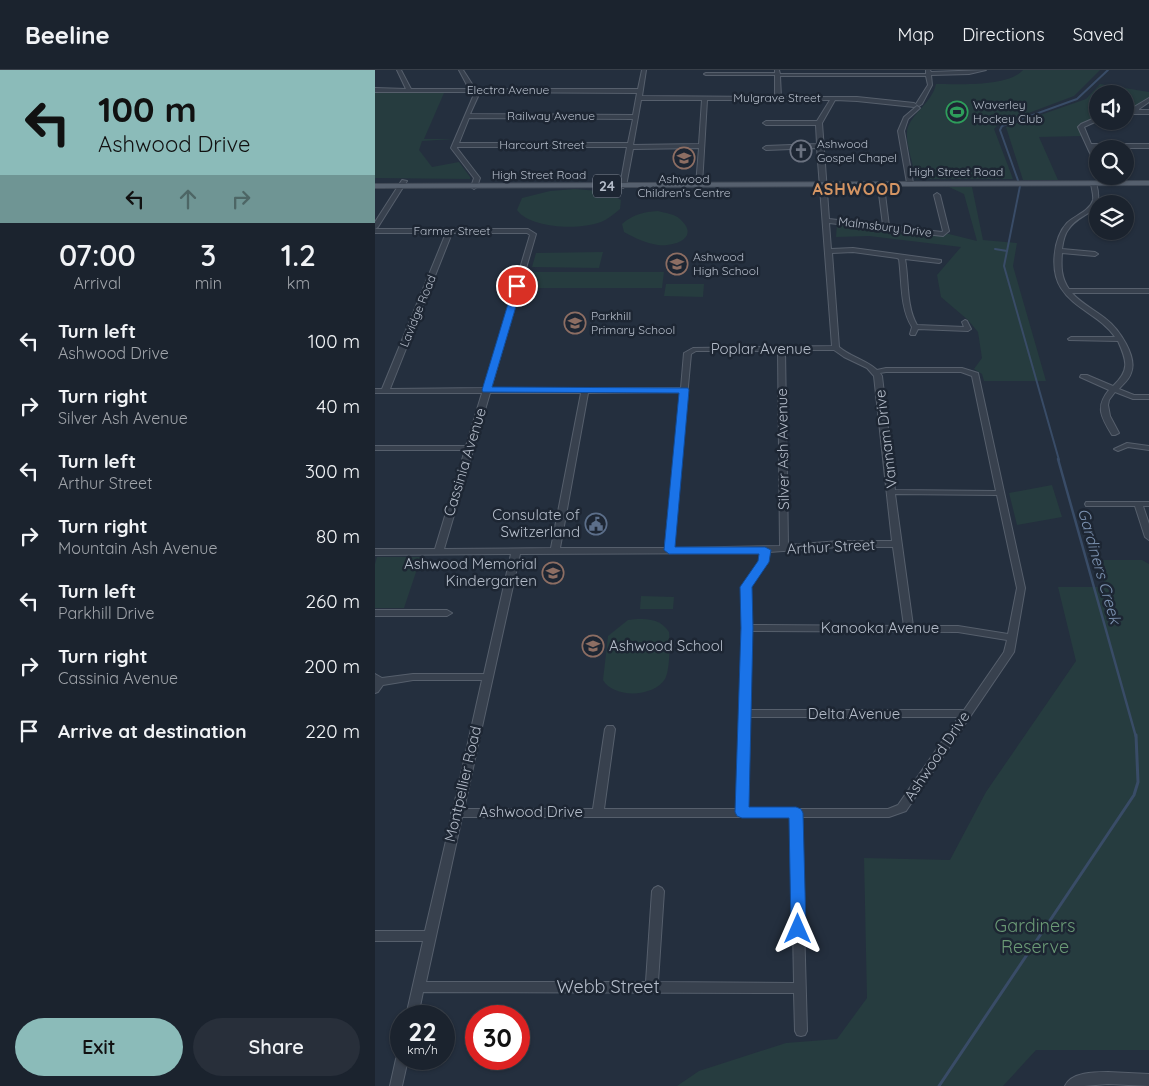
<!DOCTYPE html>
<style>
:root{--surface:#1b232e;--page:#282f3a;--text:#f1f3f6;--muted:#a0a4aa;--line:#39404a;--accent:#8bbbb9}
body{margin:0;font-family:Quicksand,sans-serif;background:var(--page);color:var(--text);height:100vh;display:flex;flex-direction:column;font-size:19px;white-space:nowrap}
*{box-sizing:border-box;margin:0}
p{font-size:16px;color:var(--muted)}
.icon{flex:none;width:28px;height:28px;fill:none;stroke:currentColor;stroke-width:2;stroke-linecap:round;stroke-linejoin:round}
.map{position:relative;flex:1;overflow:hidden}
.drawer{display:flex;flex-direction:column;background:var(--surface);width:375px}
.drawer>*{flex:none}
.banner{background:#8bbbb9;color:#111;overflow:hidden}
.controls{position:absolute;left:714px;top:15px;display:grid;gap:10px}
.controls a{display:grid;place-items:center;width:45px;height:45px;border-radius:50%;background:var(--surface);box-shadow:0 1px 4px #0004,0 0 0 1px var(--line);font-size:25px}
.speed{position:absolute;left:15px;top:935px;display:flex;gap:10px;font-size:25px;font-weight:700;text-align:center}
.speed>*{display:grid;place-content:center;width:65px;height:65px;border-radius:50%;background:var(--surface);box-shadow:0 1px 4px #0004,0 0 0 1px var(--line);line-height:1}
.speed small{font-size:12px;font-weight:400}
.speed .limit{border:8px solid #d22;background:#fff;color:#111}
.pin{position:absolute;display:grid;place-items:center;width:42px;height:42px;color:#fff;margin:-21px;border:2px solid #fff;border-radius:50%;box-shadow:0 1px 5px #0007}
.me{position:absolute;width:55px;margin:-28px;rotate:0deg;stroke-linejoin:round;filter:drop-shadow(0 0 4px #0008)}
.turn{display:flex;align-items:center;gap:18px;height:105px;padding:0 15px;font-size:22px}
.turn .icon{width:65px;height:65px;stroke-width:2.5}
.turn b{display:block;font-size:35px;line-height:42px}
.lanes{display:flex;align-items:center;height:48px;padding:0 15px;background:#0003;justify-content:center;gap:25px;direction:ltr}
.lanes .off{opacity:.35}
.eta{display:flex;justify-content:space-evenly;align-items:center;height:85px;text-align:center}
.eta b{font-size:30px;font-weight:600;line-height:35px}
.primary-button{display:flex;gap:10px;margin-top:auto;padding:10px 15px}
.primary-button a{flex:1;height:58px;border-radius:30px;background:var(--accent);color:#111;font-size:20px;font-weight:600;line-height:58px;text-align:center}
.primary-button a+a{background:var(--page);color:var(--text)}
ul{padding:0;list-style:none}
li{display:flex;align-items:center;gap:15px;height:65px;padding:0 15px}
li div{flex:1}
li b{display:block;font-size:19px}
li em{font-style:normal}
header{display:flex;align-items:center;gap:30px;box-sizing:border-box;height:70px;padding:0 25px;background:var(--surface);border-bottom:1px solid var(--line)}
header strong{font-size:24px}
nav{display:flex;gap:28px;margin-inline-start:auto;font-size:18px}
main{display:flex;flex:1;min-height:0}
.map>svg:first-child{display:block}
</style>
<header>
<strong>Beeline</strong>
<nav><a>Map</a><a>Directions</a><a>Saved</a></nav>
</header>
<main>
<section class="drawer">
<div class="banner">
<div class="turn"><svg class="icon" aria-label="left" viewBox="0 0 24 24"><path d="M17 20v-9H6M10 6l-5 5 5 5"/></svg><div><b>100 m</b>Ashwood Drive</div></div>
<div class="lanes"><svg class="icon" aria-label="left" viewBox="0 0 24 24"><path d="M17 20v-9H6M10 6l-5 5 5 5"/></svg><svg class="icon off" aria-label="ahead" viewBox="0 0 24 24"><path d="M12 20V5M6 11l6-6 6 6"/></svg><svg class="icon off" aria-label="right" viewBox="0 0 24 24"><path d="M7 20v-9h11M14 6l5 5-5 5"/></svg></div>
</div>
<div class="eta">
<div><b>07:00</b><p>Arrival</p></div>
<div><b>3</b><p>min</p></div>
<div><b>1.2</b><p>km</p></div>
</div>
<ul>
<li><svg class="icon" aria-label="left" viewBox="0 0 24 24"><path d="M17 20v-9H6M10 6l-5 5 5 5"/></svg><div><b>Turn left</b><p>Ashwood Drive</p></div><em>100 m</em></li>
<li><svg class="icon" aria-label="right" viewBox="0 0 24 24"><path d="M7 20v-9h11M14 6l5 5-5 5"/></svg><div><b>Turn right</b><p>Silver Ash Avenue</p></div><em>40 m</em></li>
<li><svg class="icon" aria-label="left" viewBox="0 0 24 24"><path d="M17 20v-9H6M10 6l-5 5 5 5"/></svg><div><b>Turn left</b><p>Arthur Street</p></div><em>300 m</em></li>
<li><svg class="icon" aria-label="right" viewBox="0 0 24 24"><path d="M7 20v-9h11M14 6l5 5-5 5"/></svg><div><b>Turn right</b><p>Mountain Ash Avenue</p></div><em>80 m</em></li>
<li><svg class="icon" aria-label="left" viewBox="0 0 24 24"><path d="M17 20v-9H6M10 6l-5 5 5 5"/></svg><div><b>Turn left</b><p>Parkhill Drive</p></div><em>260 m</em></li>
<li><svg class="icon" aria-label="right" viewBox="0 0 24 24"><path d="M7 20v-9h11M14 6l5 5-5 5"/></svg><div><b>Turn right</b><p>Cassinia Avenue</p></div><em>200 m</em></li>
<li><svg class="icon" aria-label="arrive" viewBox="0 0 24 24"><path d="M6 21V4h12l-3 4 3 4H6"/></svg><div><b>Arrive at destination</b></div><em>220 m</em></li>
</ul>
<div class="primary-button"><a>Exit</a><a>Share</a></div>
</section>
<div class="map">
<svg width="774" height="1016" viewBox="0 0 774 1016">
<rect width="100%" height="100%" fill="#242f3e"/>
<g fill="#263c3f">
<path d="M648,0H725L699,26L624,54L619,59L638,109H541C539,96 531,76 532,63C532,46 557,34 561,14C582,14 633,17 648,0Z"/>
<path d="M725,14L774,22V28L760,40L750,41V24H722V48L704,55L707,66L664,67L683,110H648L631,57L711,29Z"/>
<path d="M0,22L69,23L49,69H79L47,71L44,80L57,97L84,92L95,107V109L0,108Z"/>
<path d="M574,117H597L608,170L642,173L638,196L671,311H609L607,304L599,299L607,288L603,262L593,250L566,227L562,205L586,177L494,166L461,167L462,154H468L574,164L602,171L589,124Z"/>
<path d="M200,119C216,120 232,121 246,130L245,139C239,144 233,149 226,152C205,160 156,159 142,140L147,128L175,121Z"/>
<path d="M283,141C290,143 300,144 305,149C326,168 299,177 283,175C270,173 260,168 249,162L247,154C259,144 268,142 283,141Z"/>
<path d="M228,182L224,198L157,197L161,183Z"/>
<path d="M157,202H289L287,218H152Z"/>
<path d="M291,214H329L328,227L289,226Z"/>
<path d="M677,415L687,447L642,455L634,423Z"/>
<path d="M2,487H46L29,538H0V494Z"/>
<path d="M722,490H767L774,494V980H661L628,1016H302L324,1001L411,973L462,969L492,928L489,788L575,790L611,722L701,591L683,517H731Z"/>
<path d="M266,526L299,527L298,539H265Z"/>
<path d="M262,549C276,549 286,550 294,562C295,572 295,600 290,609C279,627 239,629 228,610L233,566L253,550Z"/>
</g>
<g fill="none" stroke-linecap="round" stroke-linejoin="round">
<g stroke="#394c67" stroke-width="2">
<path d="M620,179L632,181"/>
<path d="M684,390L629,196L645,116L625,60L627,56L702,29L733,0"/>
</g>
<path stroke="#394c67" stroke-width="2.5" d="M683,389L761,667"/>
<path stroke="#394c67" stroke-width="3" d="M564,1016L759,725L763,712L761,665"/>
<g stroke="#565f6c" stroke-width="2">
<g id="minor">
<path d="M22,0H26L36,19H92L93,17L84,0H88L99,17L97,19H263L267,0H271L267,26L400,27V5H331L329,4L331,3H400V0H404L405,4H551V0H555L556,2L611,0L594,4L556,5L557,15L547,34L544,36L541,34L553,15L551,6H405L406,27H482L539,33L542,35L539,37L482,31L460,30L447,53L454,149L508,155L504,124L507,122L510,124L514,156L567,162L568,161L559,125L562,123L565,125L574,161L568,166L454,153L456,179L478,178L566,190V192L564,193L530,189C534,210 531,236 542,255L589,257L587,252L590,250L592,251L596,259L593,261L543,259L540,265H536L535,264L537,257C525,238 527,211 524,189L522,188L478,182L457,183L464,277C476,287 491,290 502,300L511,298H587L603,303L650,518L639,582L531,741L514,747H426L432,961L430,965L426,966L422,965L420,961L419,923L48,922L43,946H31L48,871H0V861H50L77,745L76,743L78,740L107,610H38L8,615L3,622L0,623V604L7,608L38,604H109L136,484L0,485V479H60L90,380H0V376H91L107,323H0V319H7L71,163H0V159H153L161,164L116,318H306L309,283L318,278L457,276L442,78L391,80L388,78L391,76L442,74L441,55H391L388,53L391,51H442L455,30H332L327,115L324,117L321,115L324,78L258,79L251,116L248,118L245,116L252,77H82V78L105,108L102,117L99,119L96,117L99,108L76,78L100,22H0V18L31,19ZM105,22L262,23L258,45L95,44ZM266,30H327L324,74L258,75ZM94,48L258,49L253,73H84ZM77,163H152L155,165L109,318L15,319ZM410,280H459L469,287L492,298L499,306L517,471H465L413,475ZM321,281H403L405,476L298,478L316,284ZM511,302H586L597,306L621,421L520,420L507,306L505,303ZM306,322L290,478H185L213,323ZM115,323H206L176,478L69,479ZM520,424L622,425L642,518L633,564L583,556H538ZM465,477H518L529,556L376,555L375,517L393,492L394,482ZM385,483V492L367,517V558L362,739H229L240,659L238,656H232L230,659L218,739H89L145,484ZM376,561L583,562L632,570L629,582L589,640H375ZM374,647H584L523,735L513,739H372ZM87,747H416L419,913L283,912L289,821L287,818L283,816L279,818L277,821L271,912H51Z"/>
<path d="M774,28V32L764,39V40H774V44H750V40H759V37Z"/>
<path d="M542,36L545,38L533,49L529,61L538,113L535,115L532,113L523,61L529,47Z"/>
<path d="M722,47V51L709,57L716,74H774V78H718L722,88V95L720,94L703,57L706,54Z"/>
<path d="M725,106H731L734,113L733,114H729Z"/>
<path d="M27,110L32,111L3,157L0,159V152Z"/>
<path d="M716,112L721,113C731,146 706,140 693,160C689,165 688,173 687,179L720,182L723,184L720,186L687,183C686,196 686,208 694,219H774V223H697C707,234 720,240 731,249C744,259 763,287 756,303C754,310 748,314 744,319L759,325H774V329H758L740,322L734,330L733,335L735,346L744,363L740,365H737C726,347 720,337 734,320L705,307L706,305H712L738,316C755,300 752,291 743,271L694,270L693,269L696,267H740C726,246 699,239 686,218C675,201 678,168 692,153C699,146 715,141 718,130C719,124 716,118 716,112Z"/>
<path d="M752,373L774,376V380L753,377L743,381L739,379Z"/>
<path d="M711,432H774V436H768L774,454V470L770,467L760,436H711L710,434Z"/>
<path d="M0,540H72L77,543L72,546H0Z"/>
<path d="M26,984V989H33L27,1016H15L21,989L23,985Z"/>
<path d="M733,1002L774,1004V1016L733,1014L709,1016H690C696,1002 720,1002 733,1002Z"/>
</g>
</g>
<g stroke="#414a57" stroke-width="2">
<path id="major" d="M774,111V115L0,118V114Z"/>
</g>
<use href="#minor" fill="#38414e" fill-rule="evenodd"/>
<use href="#major" fill="#56606e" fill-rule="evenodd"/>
</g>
<path fill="#1a73e8" stroke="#114b97" d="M139,214L147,216L117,317L313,318L314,320L300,477H390L396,480L394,492L377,517L378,558L374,737H421L426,739L428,743L431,859L428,864L423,866L418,864L416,859L414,748H367L362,746L360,742L366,558L365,517L383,491L384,484H294L289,480L304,323L108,322L107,320Z"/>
<defs>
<g id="stadium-ring" transform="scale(1.125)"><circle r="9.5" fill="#1d2633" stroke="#2e9e5b" stroke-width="1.5"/><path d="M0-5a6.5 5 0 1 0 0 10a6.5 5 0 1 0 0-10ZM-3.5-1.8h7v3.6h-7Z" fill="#2e9e5b"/></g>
<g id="church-ring" transform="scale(1.125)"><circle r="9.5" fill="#1d2633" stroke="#6b7280" stroke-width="1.5"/><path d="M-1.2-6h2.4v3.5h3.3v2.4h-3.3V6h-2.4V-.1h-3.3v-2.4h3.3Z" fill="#6b7280"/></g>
<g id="school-ring" transform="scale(1.125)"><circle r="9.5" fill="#1d2633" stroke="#8d6e63" stroke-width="1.5"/><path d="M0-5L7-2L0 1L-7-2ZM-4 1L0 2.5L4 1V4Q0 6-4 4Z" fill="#8d6e63"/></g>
<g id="civic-ring" transform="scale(1.125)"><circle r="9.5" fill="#1d2633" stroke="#5c6f8a" stroke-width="1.5"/><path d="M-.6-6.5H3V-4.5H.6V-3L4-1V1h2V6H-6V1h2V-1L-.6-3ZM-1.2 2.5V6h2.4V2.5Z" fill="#5c6f8a"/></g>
</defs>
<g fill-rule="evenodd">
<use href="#stadium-ring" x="582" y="42"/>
<use href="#church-ring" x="426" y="81"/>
<use href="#school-ring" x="309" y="88"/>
<use href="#school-ring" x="302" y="194"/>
<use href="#school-ring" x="200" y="253"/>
<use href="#civic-ring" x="221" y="454"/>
<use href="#school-ring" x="178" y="503"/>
<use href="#school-ring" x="218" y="576"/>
</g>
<g text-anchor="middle" stroke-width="5" stroke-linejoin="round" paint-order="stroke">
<g font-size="12" fill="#b4bcc9" stroke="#1d2633">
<text x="133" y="24">Electra Avenue</text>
<text x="402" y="32">Mulgrave Street</text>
<text x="176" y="50">Railway Avenue</text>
<text x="167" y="79">Harcourt Street</text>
<text x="581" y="106">High Street Road</text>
<text x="164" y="109">High Street Road</text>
<text transform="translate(510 157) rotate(7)" y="4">Malmsbury Drive</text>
<text x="77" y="165">Farmer Street</text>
<text transform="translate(43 241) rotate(-68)" y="4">Lavidge Road</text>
</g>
<g font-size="12" fill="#b4bcc9" stroke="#1d2633" text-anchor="start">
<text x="598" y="39">Waverley<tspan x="598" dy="14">Hockey Club</tspan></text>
<text x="442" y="78">Ashwood<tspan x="442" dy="14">Gospel Chapel</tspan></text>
<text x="309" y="113" text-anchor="middle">Ashwood<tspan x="309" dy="14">Children's Centre</tspan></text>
<text x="318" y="191">Ashwood<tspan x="318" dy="14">High School</tspan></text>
<text x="216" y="250">Parkhill<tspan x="216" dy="14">Primary School</tspan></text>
</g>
<rect fill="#1d2633" stroke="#878f9c" stroke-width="1" x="218" y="104.5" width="28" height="23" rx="4"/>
<g font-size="14" font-weight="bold" fill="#b4bcc9">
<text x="232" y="121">24</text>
</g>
<g font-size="15" fill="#b4bcc9" stroke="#1d2633">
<text x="386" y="284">Poplar Avenue</text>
<text transform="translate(511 369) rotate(-97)" y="5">Vannam Drive</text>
<text transform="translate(408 379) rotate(-91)" y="5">Silver Ash Avenue</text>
<text transform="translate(90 392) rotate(-73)" y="5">Cassinia Avenue</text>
<text transform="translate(456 477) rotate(-3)" y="5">Arthur Street</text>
<text x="505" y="563">Kanooka Avenue</text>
<text x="479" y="649">Delta Avenue</text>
<text transform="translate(562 686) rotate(-56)" y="5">Ashwood Drive</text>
<text transform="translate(88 714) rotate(-77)" y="5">Montpellier Road</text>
<text x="156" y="747">Ashwood Drive</text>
</g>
<g font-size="15" fill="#b4bcc9" stroke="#1d2633" text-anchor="end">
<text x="205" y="450">Consulate of<tspan x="205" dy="17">Switzerland</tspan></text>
<text x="162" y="499">Ashwood Memorial<tspan x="162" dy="17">Kindergarten</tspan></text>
<text x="234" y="581" text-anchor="start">Ashwood School</text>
</g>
<g font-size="16" font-weight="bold" letter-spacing="1" fill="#d59563" stroke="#1d2633">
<text x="482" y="125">ASHWOOD</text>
</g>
<g font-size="16" font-style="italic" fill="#7c92b1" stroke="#1d2633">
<text transform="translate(725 496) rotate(74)" y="6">Gardiners Creek</text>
</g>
<g font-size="18" fill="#6b9a76" stroke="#1d2633">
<text x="660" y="862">Gardiners<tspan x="660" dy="21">Reserve</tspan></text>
</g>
<g font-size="18" fill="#b4bcc9" stroke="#1d2633">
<text x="233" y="923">Webb Street</text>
</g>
</g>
</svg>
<div class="controls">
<a><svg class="icon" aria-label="sound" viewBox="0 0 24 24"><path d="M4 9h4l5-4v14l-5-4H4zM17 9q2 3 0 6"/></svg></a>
<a><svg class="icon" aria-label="search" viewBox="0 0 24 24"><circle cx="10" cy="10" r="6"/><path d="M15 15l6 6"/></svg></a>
<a><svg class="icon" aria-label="layers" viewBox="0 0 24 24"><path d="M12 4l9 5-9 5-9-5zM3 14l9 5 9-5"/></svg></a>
</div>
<div class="speed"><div>22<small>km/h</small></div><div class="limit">30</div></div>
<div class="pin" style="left:142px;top:216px;background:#d93025"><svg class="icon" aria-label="arrive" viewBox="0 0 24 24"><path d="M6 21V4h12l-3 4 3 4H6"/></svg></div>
<svg class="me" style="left:423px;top:859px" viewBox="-20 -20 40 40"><path d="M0-17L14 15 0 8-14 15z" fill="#1a73e8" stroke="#fff" stroke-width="4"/></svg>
</div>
</main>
